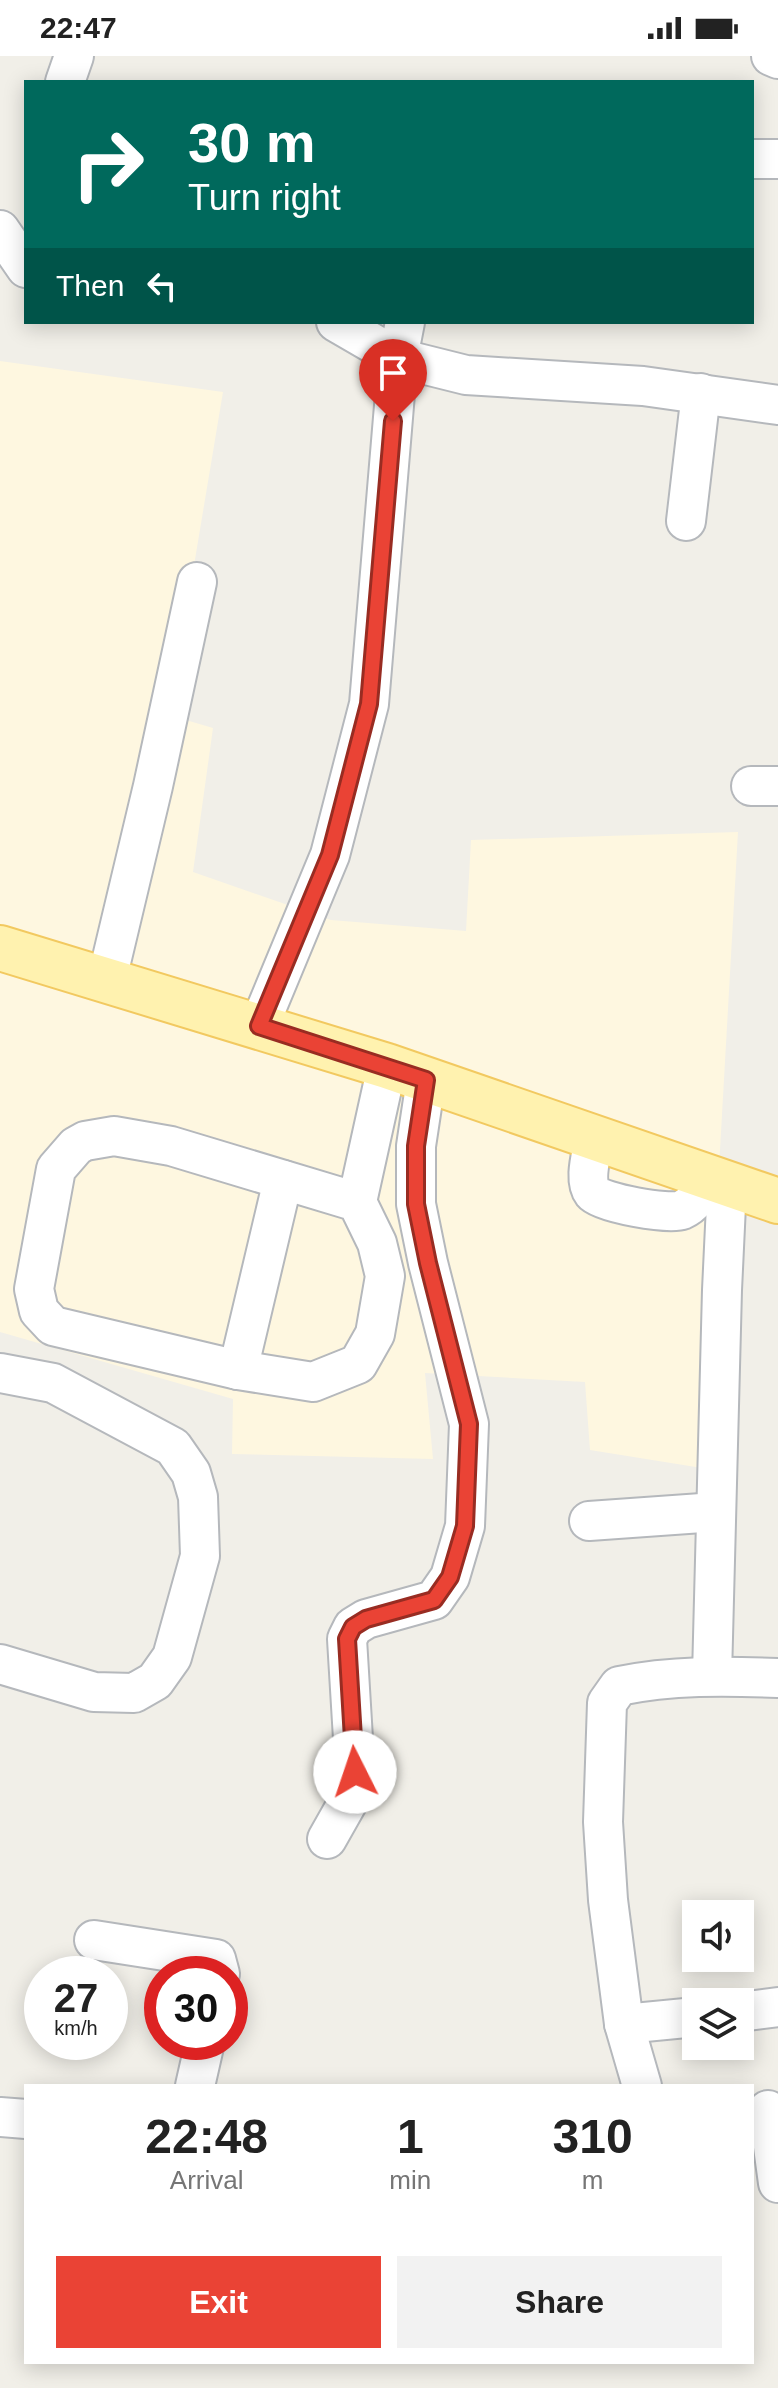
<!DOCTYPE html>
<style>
:root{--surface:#fff;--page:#f2f2f2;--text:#222;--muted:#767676;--accent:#ea4335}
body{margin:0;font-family:Helvetica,sans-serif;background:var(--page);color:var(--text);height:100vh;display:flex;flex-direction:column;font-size:30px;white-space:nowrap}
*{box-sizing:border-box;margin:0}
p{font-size:26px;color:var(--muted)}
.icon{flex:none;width:44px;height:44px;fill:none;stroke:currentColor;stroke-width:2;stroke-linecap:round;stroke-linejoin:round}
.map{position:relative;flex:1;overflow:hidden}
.panel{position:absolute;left:24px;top:2028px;width:730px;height:280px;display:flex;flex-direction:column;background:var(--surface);border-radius:0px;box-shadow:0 4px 20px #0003}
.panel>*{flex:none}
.hud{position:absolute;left:24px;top:24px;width:730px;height:244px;border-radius:0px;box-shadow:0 4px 20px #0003;background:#00695c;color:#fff;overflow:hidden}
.buttons{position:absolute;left:682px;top:1844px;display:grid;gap:16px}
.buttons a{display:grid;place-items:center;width:72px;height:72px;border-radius:0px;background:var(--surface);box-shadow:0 4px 20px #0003;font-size:40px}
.speed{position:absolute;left:24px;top:1900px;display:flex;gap:16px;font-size:40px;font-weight:700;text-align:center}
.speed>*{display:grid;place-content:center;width:104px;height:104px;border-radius:50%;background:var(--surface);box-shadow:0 4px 20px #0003;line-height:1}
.speed small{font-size:20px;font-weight:400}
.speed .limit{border:12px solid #d22;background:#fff;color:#111}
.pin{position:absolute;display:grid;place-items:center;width:68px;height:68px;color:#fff;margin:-82px -34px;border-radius:50% 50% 50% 0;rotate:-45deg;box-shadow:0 0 8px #0007}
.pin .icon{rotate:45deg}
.me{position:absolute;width:88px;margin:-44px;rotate:356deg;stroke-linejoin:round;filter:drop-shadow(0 0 6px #0008)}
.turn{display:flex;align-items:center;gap:28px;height:168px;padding:0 32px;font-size:36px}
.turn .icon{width:104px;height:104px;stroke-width:2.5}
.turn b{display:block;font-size:56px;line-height:68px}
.then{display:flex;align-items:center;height:76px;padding:0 32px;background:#0003;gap:16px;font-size:30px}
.eta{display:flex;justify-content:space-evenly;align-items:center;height:136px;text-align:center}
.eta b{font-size:48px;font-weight:700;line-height:56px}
.primary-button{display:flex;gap:16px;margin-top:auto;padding:16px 32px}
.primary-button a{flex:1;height:92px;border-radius:0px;background:var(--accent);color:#fff;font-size:32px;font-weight:700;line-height:92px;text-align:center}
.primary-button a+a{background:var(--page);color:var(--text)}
.status{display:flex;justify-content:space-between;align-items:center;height:56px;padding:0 40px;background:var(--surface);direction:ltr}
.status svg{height:22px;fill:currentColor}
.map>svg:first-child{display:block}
</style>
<div class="status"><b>22:47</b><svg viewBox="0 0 49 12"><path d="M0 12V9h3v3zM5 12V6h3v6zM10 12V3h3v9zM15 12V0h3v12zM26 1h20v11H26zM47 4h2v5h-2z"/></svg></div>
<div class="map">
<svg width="778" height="2332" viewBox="0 0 778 2332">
<rect width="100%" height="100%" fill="#f1efe8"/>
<path fill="#fef7e0" d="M0,305L223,336L169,659L213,672L193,816L331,864L466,875L471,784L738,776L702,1412L590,1394L585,1326L425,1317L433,1403L232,1398L233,1343L0,1276Z"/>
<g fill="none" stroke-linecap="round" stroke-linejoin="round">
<g stroke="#b5b8bc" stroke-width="42">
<g id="minor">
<path d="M771,0L778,3"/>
<path d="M65,26L74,0"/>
<path d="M752,103H778"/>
<path d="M0,174L26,212"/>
<path d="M336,266L398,302L466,319L643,330L778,349"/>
<path d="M686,465L701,337"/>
<path d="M751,730H778"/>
<path d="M107,923L153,730L197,526"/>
<path d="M259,970L330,799L369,648L398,302L405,266"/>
<path d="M594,1082C592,1097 583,1124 593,1137C601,1147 669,1159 682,1154C696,1148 702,1134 709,1122"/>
<path d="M357,1146L171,1090L114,1080L85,1085L76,1090L56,1113L34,1233L39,1255L53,1270L238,1314L313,1326L358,1308L375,1278L385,1220L377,1187L357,1146L387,1010"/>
<path d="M238,1314L283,1124"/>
<path d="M0,1317L53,1327L173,1391L191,1417L198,1441L200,1500L172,1601L155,1625L134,1637L94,1636L0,1608"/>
<path d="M589,1465L716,1456"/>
<path d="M712,1620L722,1234L727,1128"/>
<path d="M327,1783L353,1737L355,1716L347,1583L353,1571L366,1563L434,1544L450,1521L465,1470L469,1368L428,1207L416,1148V1090L426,1024"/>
<path d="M94,1884L216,1903L220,1918"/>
<path d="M740,1956L778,1951"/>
<path d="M624,1968L696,1961"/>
<path d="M195,2030L205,1986"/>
<path d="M642,2030L624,1968L608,1844L603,1766L607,1647L619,1630C672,1619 725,1620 778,1622"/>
<path d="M768,2054L778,2127"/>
<path d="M0,2061L26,2063"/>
</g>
</g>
<g stroke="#f2c960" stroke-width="48">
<path id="major" d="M0,892L387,1010L778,1145"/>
</g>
<use href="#minor" stroke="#fff" stroke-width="38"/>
<use href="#major" stroke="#fff2af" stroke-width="44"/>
</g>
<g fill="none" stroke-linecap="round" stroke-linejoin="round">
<g stroke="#982c22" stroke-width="20">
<path id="route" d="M355,1716L347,1583L353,1571L366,1563L434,1544L450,1521L465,1470L469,1368L428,1207L416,1148V1090L426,1024L259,970L330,799L369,648L393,365"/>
</g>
<use href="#route" stroke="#ea4335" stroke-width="14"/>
</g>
</svg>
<div class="buttons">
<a><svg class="icon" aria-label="sound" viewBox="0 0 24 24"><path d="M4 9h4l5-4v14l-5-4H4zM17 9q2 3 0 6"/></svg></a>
<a><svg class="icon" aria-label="layers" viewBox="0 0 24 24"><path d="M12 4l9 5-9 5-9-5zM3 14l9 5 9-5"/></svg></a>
</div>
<div class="speed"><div>27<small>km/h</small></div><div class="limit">30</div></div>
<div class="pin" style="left:393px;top:365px;background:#d93025"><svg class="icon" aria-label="arrive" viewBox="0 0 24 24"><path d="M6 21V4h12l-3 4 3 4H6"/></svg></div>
<svg class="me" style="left:355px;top:1716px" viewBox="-20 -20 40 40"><circle r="19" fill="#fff"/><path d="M0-13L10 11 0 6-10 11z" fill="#ea4335"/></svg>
<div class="hud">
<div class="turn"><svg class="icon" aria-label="right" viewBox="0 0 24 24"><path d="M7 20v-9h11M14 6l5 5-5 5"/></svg><div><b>30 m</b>Turn right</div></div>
<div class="then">Then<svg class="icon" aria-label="left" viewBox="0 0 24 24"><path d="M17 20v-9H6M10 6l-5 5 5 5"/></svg></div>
</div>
<section class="panel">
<div class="eta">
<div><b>22:48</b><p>Arrival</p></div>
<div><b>1</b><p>min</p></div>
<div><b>310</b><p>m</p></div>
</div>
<div class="primary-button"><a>Exit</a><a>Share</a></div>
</section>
</div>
